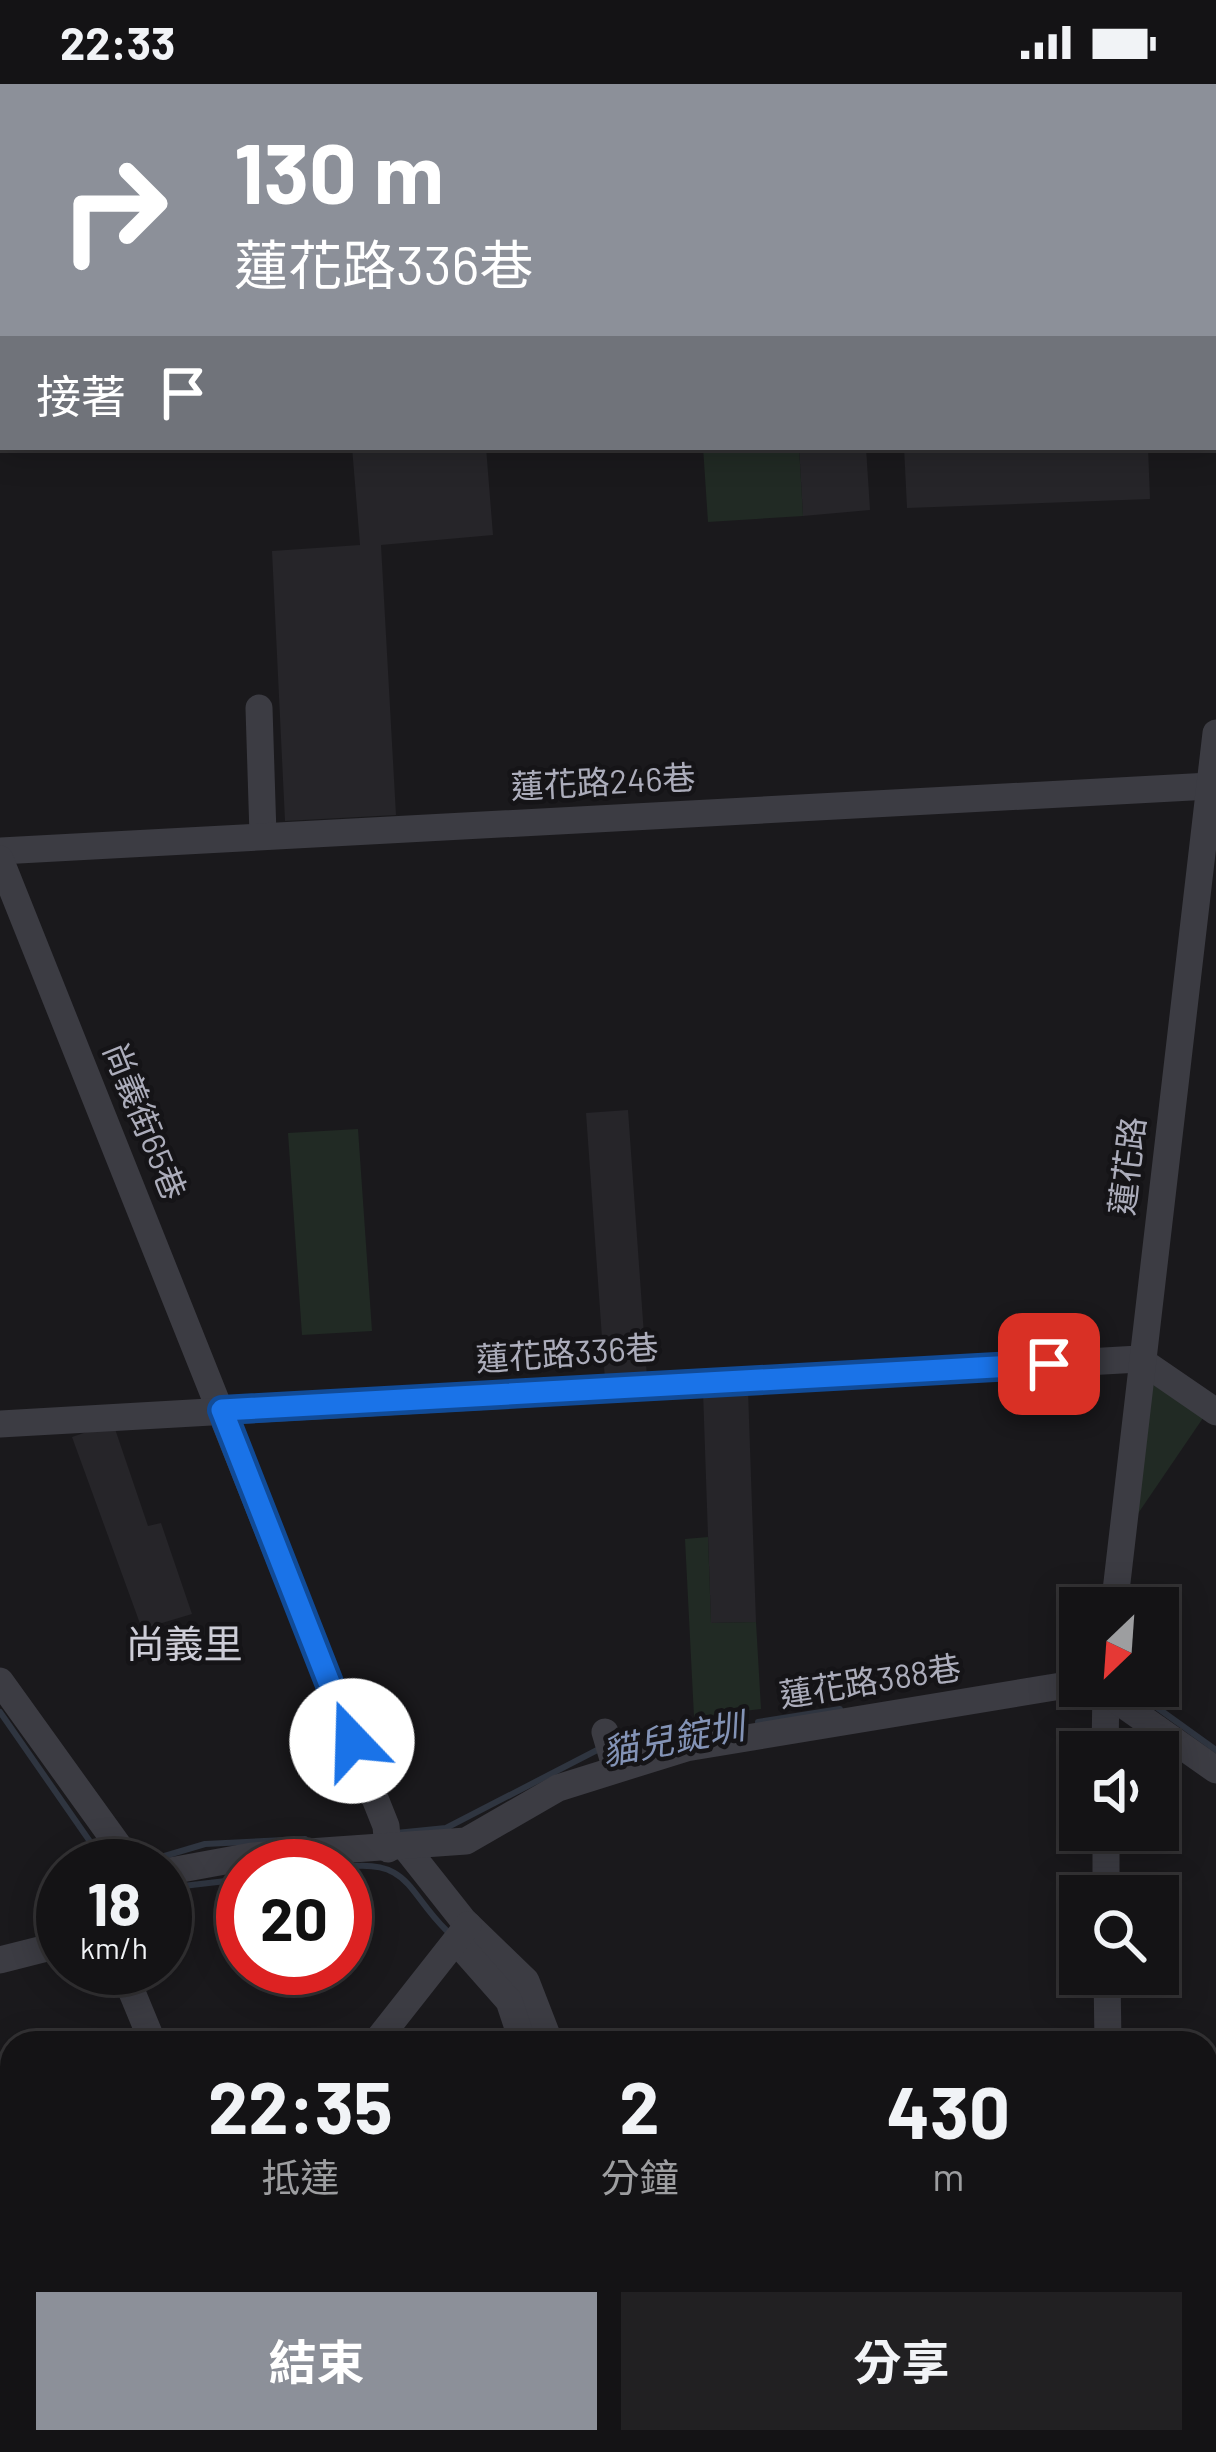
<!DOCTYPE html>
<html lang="zh-TW">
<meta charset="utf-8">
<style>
:root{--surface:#141315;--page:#212022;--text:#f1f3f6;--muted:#9d9ea0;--line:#333234;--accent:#8c9099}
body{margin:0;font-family:Barlow,"Noto Sans TC",sans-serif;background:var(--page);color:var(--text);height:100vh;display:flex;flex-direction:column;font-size:45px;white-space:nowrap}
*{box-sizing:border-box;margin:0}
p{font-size:39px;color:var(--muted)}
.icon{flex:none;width:66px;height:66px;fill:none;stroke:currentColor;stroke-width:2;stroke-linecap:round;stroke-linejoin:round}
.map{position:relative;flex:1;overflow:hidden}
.details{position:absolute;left:0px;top:1947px;width:1218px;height:423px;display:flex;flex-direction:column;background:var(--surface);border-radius:36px 36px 0 0;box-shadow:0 6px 30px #0003,0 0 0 3px var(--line)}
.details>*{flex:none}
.banner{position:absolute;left:0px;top:0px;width:1218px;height:366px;box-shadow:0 6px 30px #0003,0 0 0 3px var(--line);background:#8c9099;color:#fff;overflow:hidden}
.needle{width:78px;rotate:205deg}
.controls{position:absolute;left:1059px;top:1503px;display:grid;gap:24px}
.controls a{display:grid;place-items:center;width:120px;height:120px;border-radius:0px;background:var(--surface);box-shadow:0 6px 30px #0003,0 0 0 3px var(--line);font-size:60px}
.speed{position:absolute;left:36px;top:1755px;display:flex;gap:24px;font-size:60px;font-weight:700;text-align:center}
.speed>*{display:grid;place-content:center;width:156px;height:156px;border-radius:50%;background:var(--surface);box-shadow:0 6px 30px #0003,0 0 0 3px var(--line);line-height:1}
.speed small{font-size:30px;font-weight:400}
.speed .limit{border:18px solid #d22;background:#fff;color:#111}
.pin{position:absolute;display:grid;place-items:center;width:102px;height:102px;color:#fff;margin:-51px;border-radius:24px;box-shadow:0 6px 18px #0006}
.me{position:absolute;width:132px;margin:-66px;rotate:339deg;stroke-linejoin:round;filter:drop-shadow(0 0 9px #0008)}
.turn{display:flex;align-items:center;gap:42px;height:252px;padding:0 36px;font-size:54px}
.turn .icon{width:156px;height:156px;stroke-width:2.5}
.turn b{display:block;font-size:84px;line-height:102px}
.then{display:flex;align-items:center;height:114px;padding:0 36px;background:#0003;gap:24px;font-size:45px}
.eta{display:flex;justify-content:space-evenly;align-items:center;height:204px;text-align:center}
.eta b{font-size:72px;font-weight:700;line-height:84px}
.action{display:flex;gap:24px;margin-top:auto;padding:24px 36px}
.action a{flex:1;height:138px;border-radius:0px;background:var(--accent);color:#fff;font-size:48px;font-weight:700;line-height:138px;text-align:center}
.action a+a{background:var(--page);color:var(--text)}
.status{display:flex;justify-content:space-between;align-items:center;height:84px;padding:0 60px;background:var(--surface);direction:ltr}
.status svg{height:33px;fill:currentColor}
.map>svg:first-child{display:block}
</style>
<div class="status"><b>22:33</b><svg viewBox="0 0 49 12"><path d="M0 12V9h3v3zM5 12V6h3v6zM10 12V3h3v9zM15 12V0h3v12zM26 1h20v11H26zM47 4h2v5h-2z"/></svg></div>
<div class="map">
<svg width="1216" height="2368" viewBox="0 0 1216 2368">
<rect width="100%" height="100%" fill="#1a191c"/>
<g fill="#262529">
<path d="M352,363H486L493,451L381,461L396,731L285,737L272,467L360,461Z"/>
<path d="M799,363H866L870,426L803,432Z"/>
<path d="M904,363H1148L1150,415L907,424Z"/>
<path d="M628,1026L647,1293L605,1296L586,1029Z"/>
<path d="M748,1306L756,1538L711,1539L703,1307Z"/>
<path d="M113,1339L148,1442L161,1439L192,1530L142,1545L72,1353Z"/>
</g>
<g fill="#212a24">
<path d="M703,363H799L803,432L708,438Z"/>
<path d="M358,1045L372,1247L302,1251L288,1049Z"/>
<path d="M1149,1297L1203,1334L1137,1431Z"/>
<path d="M708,1453L711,1539L756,1538L761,1625L694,1633L685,1455Z"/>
<path d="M0,2014L12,2027V2358H348L350,2368H0Z"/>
</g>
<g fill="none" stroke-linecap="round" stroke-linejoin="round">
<g stroke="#2f3540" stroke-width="6">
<path d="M1127,1602L1216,1666"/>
<path d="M0,1628L107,1782"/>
<path d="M758,1638L840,1625"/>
<path d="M616,1660L710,1647"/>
<path d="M396,1749L446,1744L603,1663"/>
<path d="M141,1779L205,1760L305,1755"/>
<path d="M345,1783C410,1775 407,1808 446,1846"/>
<path d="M166,1804L243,1795"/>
<path d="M1206,2343H1216"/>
</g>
<path stroke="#404148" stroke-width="3" stroke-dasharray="6 9" stroke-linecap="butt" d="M298,2368L300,2358"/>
<g stroke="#3c3c43" stroke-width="27">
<path d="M300,0V3"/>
<path d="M926,0V3"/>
<path d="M1215,125H1216"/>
<path d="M0,195L3,194"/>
<path d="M259,624L263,751"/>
<path d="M0,767L1210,702L1216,707"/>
<path d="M0,775L386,1742L388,1765"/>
<path d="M0,1340L1139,1275L1216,1328"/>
<path d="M1114,1524L1216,649"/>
<path d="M0,1597L133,1782"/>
<path d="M605,1648L615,1682"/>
<path d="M1105,1668L1106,1602"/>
<path d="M1106,1746V1812"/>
<path d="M406,1764L463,1836L526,1897L550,1959"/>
<path d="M165,1788L252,1772L466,1757L558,1704L686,1664L1067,1601L1105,1608L1216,1686"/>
<path d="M456,1857L509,1917L523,1959"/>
<path d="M0,1876L63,1860"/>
<path d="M122,1884L153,1959"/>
<path d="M1107,1890L1108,1959"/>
<path d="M387,1959L379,1954L468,1841"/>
<path d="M1206,2330L1216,2329"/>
<path d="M436,2358L439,2368"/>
<path d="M690,2358V2368"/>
<path d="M776,2358L794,2368"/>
<path d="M1113,2358V2368"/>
</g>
</g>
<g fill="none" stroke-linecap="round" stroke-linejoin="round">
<g stroke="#114b97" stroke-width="30">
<path id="route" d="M352,1657L222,1326L1049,1280"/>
</g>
<use href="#route" stroke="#1a73e8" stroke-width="21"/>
</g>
<g text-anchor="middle" stroke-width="9" stroke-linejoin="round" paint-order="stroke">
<g font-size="33" fill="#acadbb" stroke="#151417">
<text transform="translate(603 698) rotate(-3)" y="12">蓮花路246巷</text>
<text transform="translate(145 1037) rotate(68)" y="12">尚義街65巷</text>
<text transform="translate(1127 1082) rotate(-83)" y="12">蓮花路</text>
<text transform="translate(567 1269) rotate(-4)" y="12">蓮花路336巷</text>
<text transform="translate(870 1597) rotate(-9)" y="12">蓮花路388巷</text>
</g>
<g font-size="36" font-style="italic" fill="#8393b6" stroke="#151417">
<text transform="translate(673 1655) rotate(-11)" y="13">貓兒錠圳</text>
</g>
<g font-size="39" fill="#cdcdd7" stroke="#151417">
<text x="184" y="1574">尚義里</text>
</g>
</g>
</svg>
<div class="controls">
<a><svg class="needle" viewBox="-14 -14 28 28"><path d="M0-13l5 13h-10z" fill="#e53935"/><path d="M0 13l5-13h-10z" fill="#9d9ea0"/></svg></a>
<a><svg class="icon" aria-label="sound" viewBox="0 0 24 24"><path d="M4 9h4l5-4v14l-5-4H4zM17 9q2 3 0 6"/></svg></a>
<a><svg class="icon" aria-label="search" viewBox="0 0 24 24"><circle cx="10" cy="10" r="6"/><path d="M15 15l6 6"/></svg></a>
</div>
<div class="speed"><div>18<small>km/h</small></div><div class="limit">20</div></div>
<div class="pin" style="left:1049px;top:1280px;background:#d93025"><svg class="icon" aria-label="arrive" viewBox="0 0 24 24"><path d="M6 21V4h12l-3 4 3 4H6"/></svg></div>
<svg class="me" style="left:352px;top:1657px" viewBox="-20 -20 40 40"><circle r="19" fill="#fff"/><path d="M0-13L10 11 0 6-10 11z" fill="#1a73e8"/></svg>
<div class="banner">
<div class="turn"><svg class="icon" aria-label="right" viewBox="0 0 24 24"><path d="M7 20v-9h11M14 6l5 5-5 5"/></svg><div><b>130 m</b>蓮花路336巷</div></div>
<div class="then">接著<svg class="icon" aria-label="arrive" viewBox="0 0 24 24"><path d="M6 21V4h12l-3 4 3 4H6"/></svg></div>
</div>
<section class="details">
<div class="eta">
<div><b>22:35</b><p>抵達</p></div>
<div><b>2</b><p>分鐘</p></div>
<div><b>430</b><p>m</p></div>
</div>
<div class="action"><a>結束</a><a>分享</a></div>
</section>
</div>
